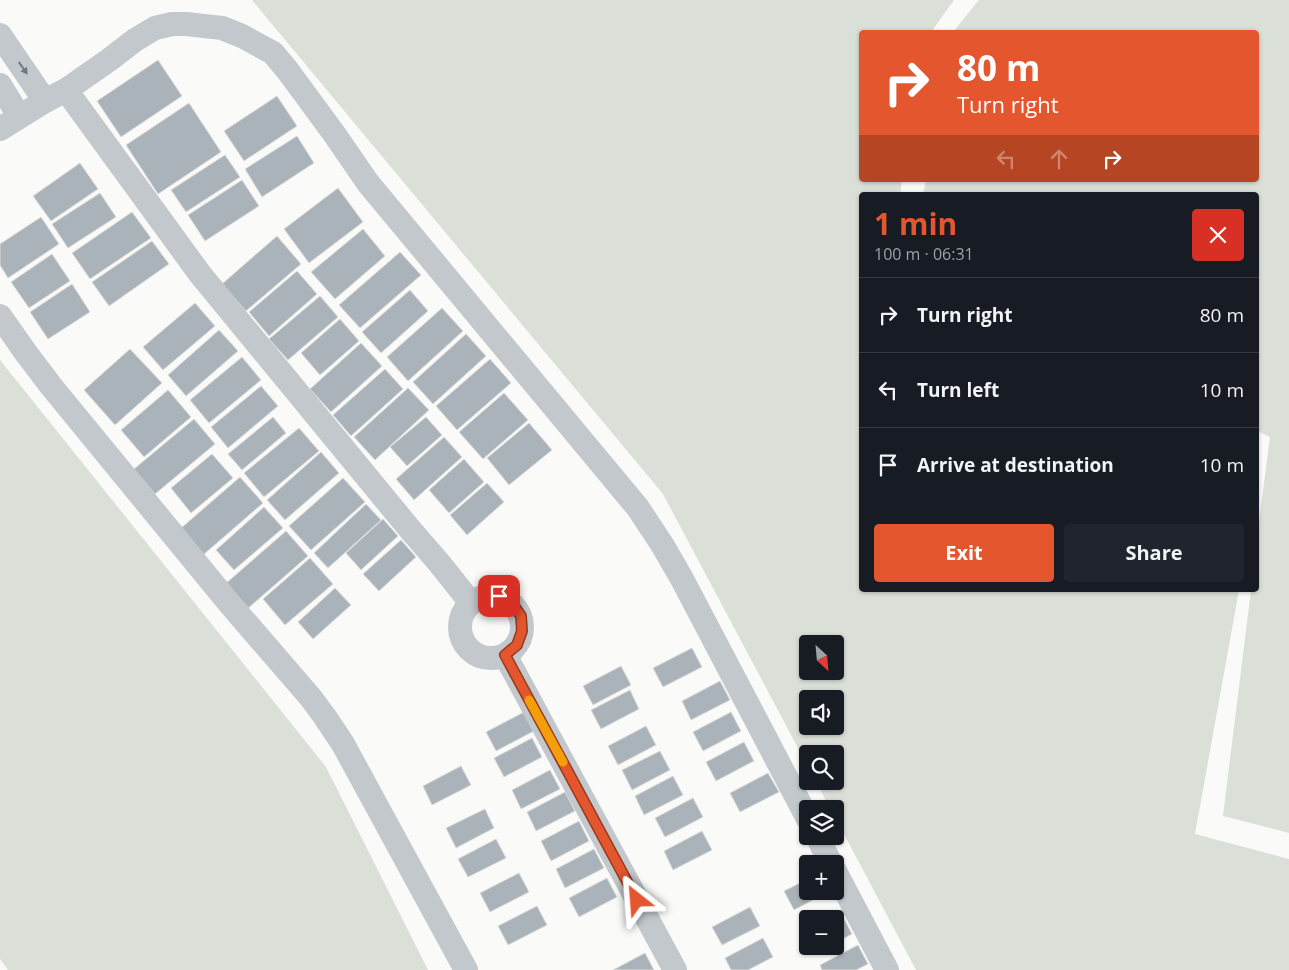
<!DOCTYPE html>
<meta charset="utf-8">
<style>
:root{--surface:#171b24;--page:#20242c;--text:#f1f3f6;--muted:#9ea1a6;--line:#363941;--accent:#e4572e}
body{margin:0;font-family:"Open Sans",sans-serif;background:var(--page);color:var(--text);height:100vh;display:flex;flex-direction:column;font-size:19px;white-space:nowrap}
*{box-sizing:border-box;margin:0}
p{font-size:16px;color:var(--muted)}
.icon{flex:none;width:28px;height:28px;fill:none;stroke:currentColor;stroke-width:2;stroke-linecap:round;stroke-linejoin:round}
.map{position:relative;flex:1;overflow:hidden}
.panel{position:absolute;left:859px;top:192px;width:400px;height:400px;display:flex;flex-direction:column;background:var(--surface);border-radius:5px;box-shadow:0 1px 4px #0004}
.panel>*{flex:none}
.top-card{position:absolute;left:859px;top:30px;width:400px;height:152px;border-radius:5px;box-shadow:0 1px 4px #0004;background:#e4572e;color:#fff;overflow:hidden}
.needle{width:32px;rotate:154deg}
.tools{position:absolute;left:799px;top:635px;display:grid;gap:10px}
.tools a{display:grid;place-items:center;width:45px;height:45px;border-radius:5px;background:var(--surface);box-shadow:0 1px 4px #0004;font-size:25px}
.pin{position:absolute;display:grid;place-items:center;width:42px;height:42px;color:#fff;margin:-21px;border-radius:10px;box-shadow:0 2px 8px #0006}
.me{position:absolute;width:55px;margin:-28px;rotate:332deg;stroke-linejoin:round;filter:drop-shadow(0 0 4px #0008)}
.turn{display:flex;align-items:center;gap:18px;height:105px;padding:0 15px;font-size:22px}
.turn .icon{width:65px;height:65px;stroke-width:2.5}
.turn b{display:block;font-size:35px;line-height:42px}
.lanes{display:flex;align-items:center;height:48px;padding:0 15px;background:#0003;justify-content:center;gap:25px;direction:ltr}
.lanes .off{opacity:.35}
.round{display:grid;place-items:center;flex:none;width:52px;height:52px;border-radius:5px;background:var(--page)}
.head{display:flex;align-items:center;justify-content:space-between;height:85px;padding:0 15px}
h1{font-size:30px;font-weight:700;line-height:38px;color:var(--accent)}
.cta{display:flex;gap:10px;margin-top:auto;padding:10px 15px}
.cta a{flex:1;height:58px;border-radius:5px;background:var(--accent);color:#fff;font-size:20px;font-weight:700;line-height:58px;text-align:center}
.cta a+a{background:var(--page);color:var(--text)}
ul{padding:0;list-style:none}
li{display:flex;align-items:center;gap:15px;height:75px;padding:0 15px;border-top:1px solid var(--line)}
li div{flex:1}
li b{display:block;font-size:19px}
li em{font-style:normal}
.map>svg:first-child{display:block}
</style>
<div class="map">
<svg width="1289" height="970" viewBox="0 0 1289 970">
<rect width="100%" height="100%" fill="#fafaf8"/>
<g fill="#dadfd7" fill-rule="evenodd">
<path d="M252,0H954L931,32H861V180H902L900,195H861V590H1239L1195,834L1289,859V970H916L835,817V809H830L816,781H835V754H808L807,765L663,494ZM808,644H835V671H808ZM808,699H835V726H808Z"/>
<path d="M979,0H1289V833L1223,816L1251,590H1256V545L1270,437L1256,430V195H923L926,180H1256V32H953Z"/>
<path d="M0,360L326,767L428,970H8L0,959Z"/>
</g>
<g fill="#aab3b9" stroke="#dcdcda">
<path d="M158,60L182,96L121,137L97,101Z"/>
<path d="M277,96L297,126L244,161L224,131Z"/>
<path d="M189,103L221,152L158,194L126,145Z"/>
<path d="M297,136L314,163L262,197L245,169Z"/>
<path d="M225,155L240,177L186,212L171,190Z"/>
<path d="M80,163L98,189L51,221L33,196Z"/>
<path d="M242,180L259,206L205,241L188,215Z"/>
<path d="M338,188L363,222L309,263L284,229Z"/>
<path d="M100,193L116,217L68,248L52,224Z"/>
<path d="M132,212L151,238L90,279L72,253Z"/>
<path d="M41,217L59,244L8,278L0,265V244Z"/>
<path d="M363,229L385,256L335,299L311,272Z"/>
<path d="M277,236L301,264L246,311L222,284Z"/>
<path d="M152,241L169,264L109,306L92,282Z"/>
<path d="M400,252L421,275L360,328L339,305Z"/>
<path d="M52,254L70,281L29,308L11,282Z"/>
<path d="M297,271L317,294L269,336L249,312Z"/>
<path d="M72,284L90,312L48,339L30,312Z"/>
<path d="M410,290L428,311L381,353L362,332Z"/>
<path d="M320,296L338,317L288,360L269,339Z"/>
<path d="M195,303L215,326L163,370L143,347Z"/>
<path d="M442,308L463,331L408,381L387,357Z"/>
<path d="M340,319L359,341L320,375L301,353Z"/>
<path d="M219,330L238,351L186,396L168,375Z"/>
<path d="M466,334L486,356L433,404L413,382Z"/>
<path d="M361,343L382,366L331,412L310,389Z"/>
<path d="M130,349L162,383L115,425L84,390Z"/>
<path d="M242,357L261,380L209,423L190,400Z"/>
<path d="M490,359L511,383L457,430L436,406Z"/>
<path d="M385,369L403,389L351,436L333,415Z"/>
<path d="M261,386L278,406L228,448L211,427Z"/>
<path d="M408,388L429,410L375,460L354,437Z"/>
<path d="M168,390L191,417L144,457L121,430Z"/>
<path d="M504,393L528,420L483,459L459,432Z"/>
<path d="M273,417L286,433L242,470L228,454Z"/>
<path d="M426,417L442,435L407,466L390,447Z"/>
<path d="M194,419L215,444L155,494L134,469Z"/>
<path d="M529,423L552,450L509,485L487,458Z"/>
<path d="M299,428L319,451L264,497L244,473Z"/>
<path d="M444,437L462,457L414,500L396,479Z"/>
<path d="M321,452L339,473L285,520L267,500Z"/>
<path d="M212,454L233,478L191,513L171,488Z"/>
<path d="M464,459L484,482L449,513L429,490Z"/>
<path d="M240,477L263,503L203,555L180,529Z"/>
<path d="M343,478L365,502L311,550L289,526Z"/>
<path d="M487,483L504,502L467,535L450,515Z"/>
<path d="M366,504L381,520L328,568L314,553Z"/>
<path d="M264,507L283,528L234,570L216,550Z"/>
<path d="M383,519L398,536L361,570L346,553Z"/>
<path d="M286,531L308,556L246,610L224,585Z"/>
<path d="M401,540L416,557L379,591L363,574Z"/>
<path d="M310,558L333,584L285,625L263,599Z"/>
<path d="M335,588L351,605L313,639L298,622Z"/>
<path d="M692,648L702,667L663,687L653,668Z"/>
<path d="M621,666L631,685L593,705L583,686Z"/>
<path d="M720,681L730,700L691,720L682,701Z"/>
<path d="M630,690L639,709L601,729L591,710Z"/>
<path d="M524,712L534,731L496,751L486,732Z"/>
<path d="M731,712L741,731L703,751L693,732Z"/>
<path d="M646,726L656,745L618,765L608,746Z"/>
<path d="M532,738L542,757L504,777L494,758Z"/>
<path d="M744,742L754,761L716,781L706,762Z"/>
<path d="M660,751L670,770L632,790L622,770Z"/>
<path d="M461,766L471,785L432,805L423,786Z"/>
<path d="M550,770L560,789L521,809L512,790Z"/>
<path d="M768,773L779,792L740,812L730,793Z"/>
<path d="M673,776L683,795L644,815L635,796Z"/>
<path d="M565,792L575,811L536,831L527,812Z"/>
<path d="M693,798L703,817L665,837L655,818Z"/>
<path d="M485,809L494,828L456,848L446,828Z"/>
<path d="M579,821L589,841L551,861L541,841Z"/>
<path d="M702,831L712,850L673,870L664,851Z"/>
<path d="M496,839L506,858L468,877L458,859Z"/>
<path d="M594,849L604,868L565,888L556,869Z"/>
<path d="M519,873L529,892L490,912L480,893Z"/>
<path d="M607,878L617,897L579,917L569,898Z"/>
<path d="M808,879V891H830L794,910L784,891Z"/>
<path d="M537,906L547,925L508,945L498,926Z"/>
<path d="M750,907L760,926L722,945L712,927Z"/>
<path d="M842,915L852,934L835,943V919Z"/>
<path d="M763,938L773,957L748,970H731L725,958Z"/>
<path d="M858,945L868,964L856,970H822L820,965Z"/>
<path d="M809,946H829L813,954Z"/>
<path d="M645,953L654,970H613Z"/>
</g>
<g fill="none" stroke-linecap="round" stroke-linejoin="round">
<g stroke="#c3c8cc" stroke-width="24">
<path d="M0,35L45,101"/>
<path d="M0,85L19,116"/>
<path d="M66,90L200,274L408,527L440,564L471,603"/>
<path d="M0,129L45,101L66,90L109,60L135,40L155,28L172,24H186L222,28L242,36L273,53L288,71L335,135L368,183L638,508L663,546L682,579L808,819"/>
<path d="M0,316L26,353L51,386L229,603L311,698L325,717L343,744L466,970"/>
<circle cx="491" cy="627" r="31"/>
<path d="M505,655L675,970"/>
<path d="M817,836L831,864"/>
<path d="M835,871L887,970"/>
</g>
</g>
<defs><path id="oneway-solid" d="M-6-.8H1V-3.2L6.5 0L1 3.2V.8H-6Z" transform="scale(1.25)"/></defs>
<use fill="#6a7a87" href="#oneway-solid" transform="translate(23 68) rotate(55)"/>
<g fill="none" stroke-linecap="round" stroke-linejoin="round">
<g stroke="#94391e" stroke-width="12">
<path id="route" d="M499,596L512,603L521,616L522,631L517,645L505,655L637,900"/>
</g>
<use href="#route" stroke="#e4572e" stroke-width="9"/>
<path stroke="#f59e0b" stroke-width="9" d="M529,700L563,762"/>
</g>
</svg>
<div class="tools">
<a><svg class="needle" viewBox="-14 -14 28 28"><path d="M0-13l5 13h-10z" fill="#e53935"/><path d="M0 13l5-13h-10z" fill="#9ea1a6"/></svg></a>
<a><svg class="icon" aria-label="sound" viewBox="0 0 24 24"><path d="M4 9h4l5-4v14l-5-4H4zM17 9q2 3 0 6"/></svg></a>
<a><svg class="icon" aria-label="search" viewBox="0 0 24 24"><circle cx="10" cy="10" r="6"/><path d="M15 15l6 6"/></svg></a>
<a><svg class="icon" aria-label="layers" viewBox="0 0 24 24"><path d="M12 4l9 5-9 5-9-5zM3 14l9 5 9-5"/></svg></a>
<a>+</a>
<a>−</a>
</div>
<div class="pin" style="left:499px;top:596px;background:#d93025"><svg class="icon" aria-label="arrive" viewBox="0 0 24 24"><path d="M6 21V4h12l-3 4 3 4H6"/></svg></div>
<svg class="me" style="left:637px;top:900px" viewBox="-20 -20 40 40"><path d="M0-17L14 15 0 8-14 15z" fill="#e4572e" stroke="#fff" stroke-width="4"/></svg>
<div class="top-card">
<div class="turn"><svg class="icon" aria-label="right" viewBox="0 0 24 24"><path d="M7 20v-9h11M14 6l5 5-5 5"/></svg><div><b>80 m</b>Turn right</div></div>
<div class="lanes"><svg class="icon off" aria-label="left" viewBox="0 0 24 24"><path d="M17 20v-9H6M10 6l-5 5 5 5"/></svg><svg class="icon off" aria-label="ahead" viewBox="0 0 24 24"><path d="M12 20V5M6 11l6-6 6 6"/></svg><svg class="icon" aria-label="right" viewBox="0 0 24 24"><path d="M7 20v-9h11M14 6l5 5-5 5"/></svg></div>
</div>
<section class="panel">
<div class="head"><div><h1>1 min</h1><p>100 m · 06:31</p></div><a class="round" style="background:#d93025;color:#fff"><svg class="icon" aria-label="close" viewBox="0 0 24 24"><path d="M6 6l12 12M18 6L6 18"/></svg></a></div>
<ul>
<li><svg class="icon" aria-label="right" viewBox="0 0 24 24"><path d="M7 20v-9h11M14 6l5 5-5 5"/></svg><div><b>Turn right</b></div><em>80 m</em></li>
<li><svg class="icon" aria-label="left" viewBox="0 0 24 24"><path d="M17 20v-9H6M10 6l-5 5 5 5"/></svg><div><b>Turn left</b></div><em>10 m</em></li>
<li><svg class="icon" aria-label="arrive" viewBox="0 0 24 24"><path d="M6 21V4h12l-3 4 3 4H6"/></svg><div><b>Arrive at destination</b></div><em>10 m</em></li>
</ul>
<div class="cta"><a>Exit</a><a>Share</a></div>
</section>
</div>
